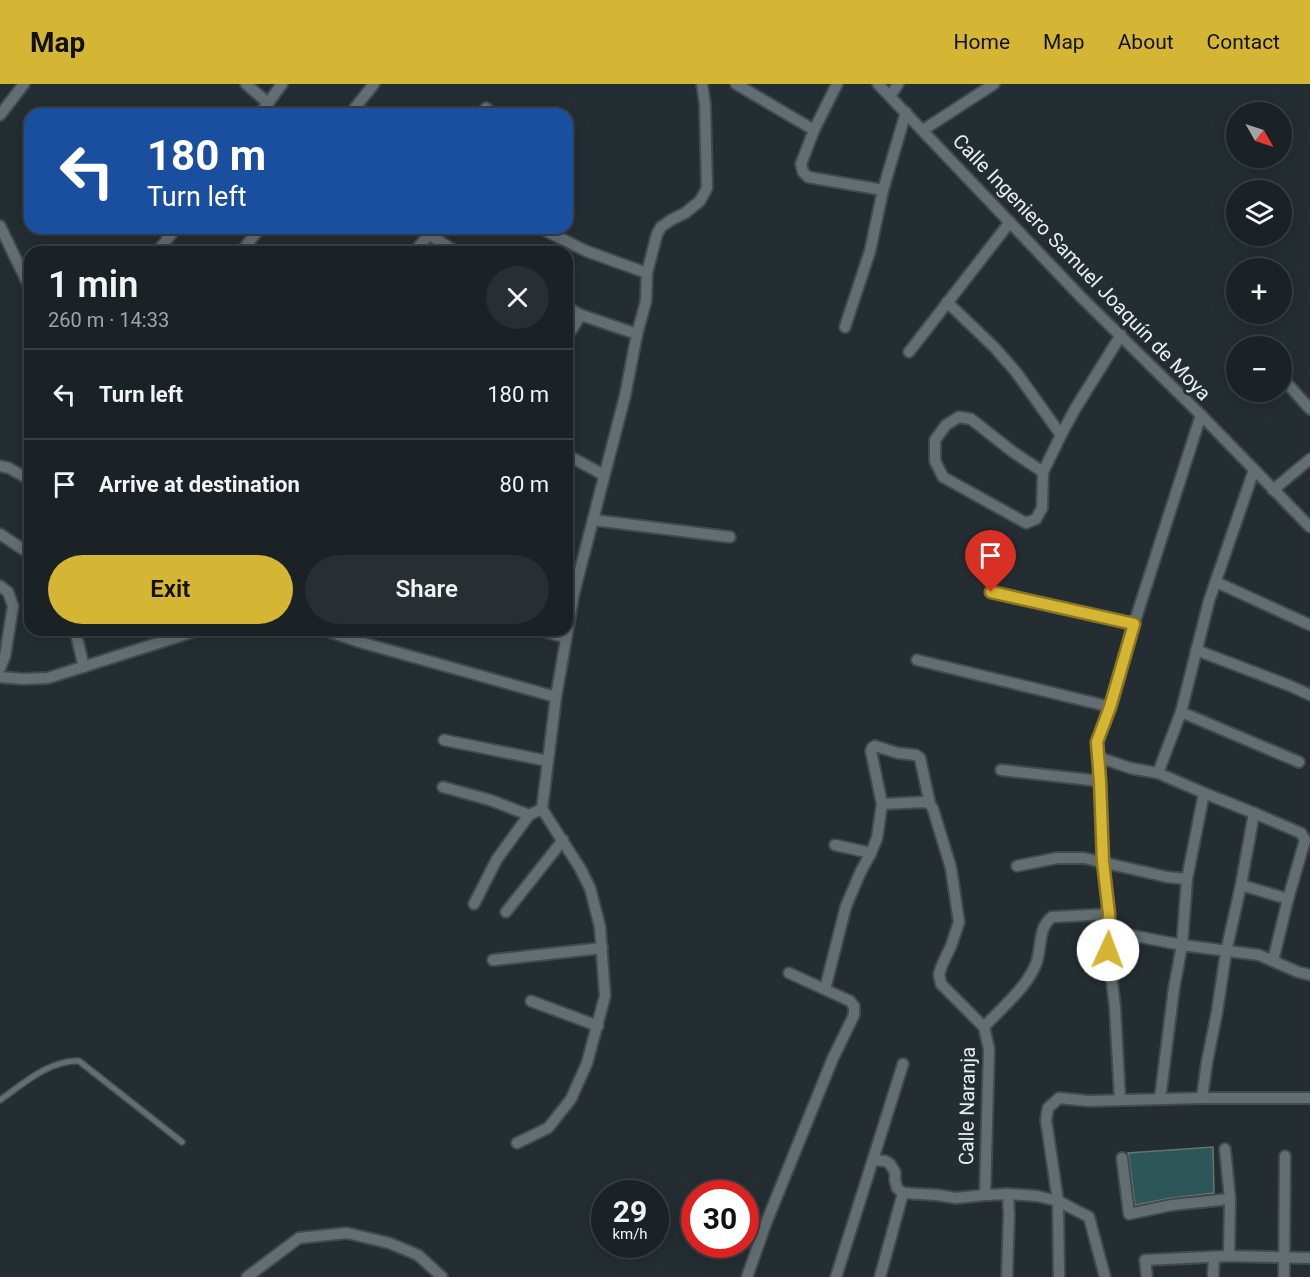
<!DOCTYPE html>
<meta charset="utf-8">
<style>
:root{--surface:#1b2226;--page:#282f32;--text:#f1f3f6;--muted:#a0a4a7;--line:#393f43;--accent:#d5b534}
body{margin:0;font-family:Roboto,sans-serif;background:var(--page);color:var(--text);height:100vh;display:flex;flex-direction:column;font-size:22px;white-space:nowrap}
*{box-sizing:border-box;margin:0}
p{font-size:20px;color:var(--muted)}
.icon{flex:none;width:33px;height:33px;fill:none;stroke:currentColor;stroke-width:2;stroke-linecap:round;stroke-linejoin:round}
.map{position:relative;flex:1;overflow:hidden}
.drawer{position:absolute;left:24px;top:162px;width:549px;height:390px;display:flex;flex-direction:column;background:var(--surface);border-radius:18px;box-shadow:0 3px 15px #0003,0 0 0 2px var(--line)}
.drawer>*{flex:none}
.hud{position:absolute;left:24px;top:24px;width:549px;height:126px;border-radius:18px;box-shadow:0 3px 15px #0003,0 0 0 2px var(--line);background:#1a4fa0;color:#fff;overflow:hidden}
.needle{width:39px;rotate:129deg}
.buttons{position:absolute;left:1226px;top:18px;display:grid;gap:12px}
.buttons a{display:grid;place-items:center;width:66px;height:66px;border-radius:50%;background:var(--surface);box-shadow:0 3px 15px #0003,0 0 0 2px var(--line);font-size:30px}
.speed{position:absolute;left:591px;top:1096px;display:flex;gap:12px;font-size:30px;font-weight:700;text-align:center}
.speed>*{display:grid;place-content:center;width:78px;height:78px;border-radius:50%;background:var(--surface);box-shadow:0 3px 15px #0003,0 0 0 2px var(--line);line-height:1}
.speed small{font-size:15px;font-weight:400}
.speed .limit{border:9px solid #d22;background:#fff;color:#111}
.pin{position:absolute;display:grid;place-items:center;width:51px;height:51px;color:#fff;margin:-62px -26px;border-radius:50% 50% 50% 0;rotate:-45deg;box-shadow:0 0 6px #0007}
.pin .icon{rotate:45deg}
.me{position:absolute;width:66px;margin:-33px;rotate:2deg;stroke-linejoin:round;filter:drop-shadow(0 0 4px #0008)}
.turn{display:flex;align-items:center;gap:21px;height:126px;padding:0 24px;font-size:27px}
.turn .icon{width:78px;height:78px;stroke-width:2.5}
.turn b{display:block;font-size:42px;line-height:51px}
.round{display:grid;place-items:center;flex:none;width:63px;height:63px;border-radius:32px;background:var(--page)}
.summary{display:flex;align-items:center;justify-content:space-between;height:102px;padding:0 24px}
h1{font-size:36px;font-weight:600;line-height:45px}
.button{display:flex;gap:12px;margin-top:auto;padding:12px 24px}
.button a{flex:1;height:69px;border-radius:36px;background:var(--accent);color:#111;font-size:24px;font-weight:600;line-height:69px;text-align:center}
.button a+a{background:var(--page);color:var(--text)}
ul{padding:0;list-style:none}
li{display:flex;align-items:center;gap:18px;height:90px;padding:0 24px;border-top:2px solid var(--line)}
li div{flex:1}
li b{display:block;font-size:22px}
li em{font-style:normal}
header{display:flex;align-items:center;gap:36px;box-sizing:border-box;height:84px;padding:0 30px;background:var(--accent);color:#111}
header strong{font-size:28px}
nav{display:flex;gap:33px;margin-inline-start:auto;font-size:21px}
.map>svg:first-child{display:block}
</style>
<header>
<strong>Map</strong>
<nav><a>Home</a><a>Map</a><a>About</a><a>Contact</a></nav>
</header>
<div class="map">
<svg width="1310" height="1193" viewBox="0 0 1310 1193">
<rect width="100%" height="100%" fill="#242e32"/>
<path fill="#2c5657" stroke="#667373" stroke-width="1.5" d="M1213,1063L1214,1109L1171,1114L1135,1121L1129,1073L1128,1069Z"/>
<g fill="none" stroke-linecap="round" stroke-linejoin="round">
<g stroke="#424a4e" stroke-width="8">
<path id="lane" d="M0,1016C23,1000 49,976 79,977L182,1058"/>
</g>
<g stroke="#424a4e" stroke-width="14">
<g id="street">
<path d="M246,0L268,19"/>
<path d="M736,0L814,46L801,80L803,88L808,93L883,106L906,28"/>
<path d="M878,0L1081,213L1201,331L1310,443"/>
<path d="M890,12L898,0"/>
<path d="M486,24L493,30"/>
<path d="M260,30L282,0"/>
<path d="M350,30L374,0"/>
<path d="M0,31L24,0"/>
<path d="M814,46L837,0"/>
<path d="M923,46L994,0"/>
<path d="M0,142L30,204"/>
<path d="M540,144L586,167L647,189"/>
<path d="M430,151L456,168"/>
<path d="M157,168L176,144"/>
<path d="M241,168L260,144"/>
<path d="M414,168L435,144"/>
<path d="M947,218L995,264L1016,288L1061,351"/>
<path d="M567,223L581,231L637,250"/>
<path d="M845,243L870,167L883,106"/>
<path d="M567,253L581,231"/>
<path d="M909,268L1010,138"/>
<path d="M1285,297L1310,325"/>
<path d="M567,371L604,391"/>
<path d="M0,382L9,384L30,396"/>
<path d="M1043,388L1013,368L971,335L959,333L946,341L935,356V377L943,393L1026,439L1036,435L1042,424L1043,388L1061,351L1075,325L1121,251"/>
<path d="M1273,406L1310,375"/>
<path d="M593,436L730,453"/>
<path d="M0,450L30,470"/>
<path d="M1216,498L1310,541"/>
<path d="M0,502L8,508L13,522L5,572L0,584"/>
<path d="M991,508L1134,540"/>
<path d="M75,546L84,583"/>
<path d="M324,546L360,558L556,613"/>
<path d="M540,546L566,554"/>
<path d="M1196,566L1288,601L1310,611"/>
<path d="M917,576L1111,623"/>
<path d="M0,593L23,595L48,594L199,546"/>
<path d="M1181,628L1299,678"/>
<path d="M444,656L548,677"/>
<path d="M1098,673L1130,684L1158,689L1204,709L1254,729L1301,749L1305,756L1288,815L1273,877"/>
<path d="M1001,686L1100,697"/>
<path d="M1158,689L1181,628L1209,517L1254,386"/>
<path d="M443,703L490,716L529,731L542,725"/>
<path d="M882,720L925,718L930,720L933,725L951,784L959,838L951,862L942,881L939,890L941,900L984,943L989,965L985,1111L1008,1110L1009,1131L1007,1193"/>
<path d="M835,761L871,769"/>
<path d="M1017,782L1057,774H1084L1167,793L1187,795L1182,861L1174,904L1160,1015"/>
<path d="M1187,795L1204,709"/>
<path d="M1241,801L1288,815"/>
<path d="M474,820L497,775L529,731"/>
<path d="M506,828L563,756"/>
<path d="M1109,847L1182,861L1259,871L1298,888L1310,891"/>
<path d="M493,876L602,864"/>
<path d="M825,905L846,822L861,787L871,769L877,754L882,720L871,667L872,664L875,662L898,669L916,671L920,674L930,720"/>
<path d="M531,917L598,942"/>
<path d="M984,943C1001,924 1029,902 1037,877C1042,861 1038,844 1052,833L1109,830"/>
<path d="M1202,1014L1207,978L1217,928L1226,868L1241,801L1254,729"/>
<path d="M1120,1016L1115,923L1108,866L1109,830L1103,778L1100,697L1097,658L1111,623L1134,540L1201,331"/>
<path d="M517,1059L548,1044L571,1015L587,979L605,912L600,843L590,804L580,784L542,725L556,613L574,509L625,312L637,250L646,217L647,189L657,150L661,143L671,136L685,129L700,117L707,104L705,20L702,0"/>
<path d="M1225,1065L1230,1115L1229,1172"/>
<path d="M1122,1074L1129,1130L1172,1121L1230,1115"/>
<path d="M873,1076L885,1077L890,1080L895,1088V1096L897,1104L903,1109L937,1111L956,1114L985,1111"/>
<path d="M1008,1110L1037,1112L1058,1117L1089,1133L1105,1193"/>
<path d="M247,1193L299,1154L347,1149L389,1159L418,1171L442,1193"/>
<path d="M747,1193L766,1139L833,974L854,931V922L850,917L789,889"/>
<path d="M836,1193L903,980"/>
<path d="M880,1193L903,1109"/>
<path d="M1059,1193L1058,1117L1046,1036L1048,1024L1059,1014L1089,1017L1202,1014H1310"/>
<path d="M1147,1193L1145,1176L1229,1172L1310,1174"/>
<path d="M1213,1193L1214,1173"/>
<path d="M1284,1193L1285,1072"/>
</g>
</g>
<use href="#lane" stroke="#636e73" stroke-width="5"/>
<use href="#street" stroke="#636e73" stroke-width="10"/>
</g>
<g fill="none" stroke-linecap="round" stroke-linejoin="round">
<g stroke="#8a7622" stroke-width="15">
<path id="route" d="M991,508L1134,540L1110,623L1097,658L1100,697L1103,778L1109,830L1108,866"/>
</g>
<use href="#route" stroke="#d5b534" stroke-width="10"/>
</g>
<g text-anchor="middle" stroke-width="6" stroke-linejoin="round" paint-order="stroke">
<g font-size="20" fill="#e8eff1" stroke="#242e32">
<text transform="translate(1082 183) rotate(46)" y="7">Calle Ingeniero Samuel Joaquín de Moya</text>
<text transform="translate(967 1022) rotate(-89)" y="7">Calle Naranja</text>
</g>
</g>
</svg>
<div class="buttons">
<a><svg class="needle" viewBox="-14 -14 28 28"><path d="M0-13l5 13h-10z" fill="#e53935"/><path d="M0 13l5-13h-10z" fill="#a0a4a7"/></svg></a>
<a><svg class="icon" aria-label="layers" viewBox="0 0 24 24"><path d="M12 4l9 5-9 5-9-5zM3 14l9 5 9-5"/></svg></a>
<a>+</a>
<a>−</a>
</div>
<div class="speed"><div>29<small>km/h</small></div><div class="limit">30</div></div>
<div class="pin" style="left:991px;top:508px;background:#d93025"><svg class="icon" aria-label="arrive" viewBox="0 0 24 24"><path d="M6 21V4h12l-3 4 3 4H6"/></svg></div>
<svg class="me" style="left:1108px;top:866px" viewBox="-20 -20 40 40"><circle r="19" fill="#fff"/><path d="M0-13L10 11 0 6-10 11z" fill="#d5b534"/></svg>
<div class="hud">
<div class="turn"><svg class="icon" aria-label="left" viewBox="0 0 24 24"><path d="M17 20v-9H6M10 6l-5 5 5 5"/></svg><div><b>180 m</b>Turn left</div></div>
</div>
<section class="drawer">
<div class="summary"><div><h1>1 min</h1><p>260 m · 14:33</p></div><a class="round"><svg class="icon" aria-label="close" viewBox="0 0 24 24"><path d="M6 6l12 12M18 6L6 18"/></svg></a></div>
<ul>
<li><svg class="icon" aria-label="left" viewBox="0 0 24 24"><path d="M17 20v-9H6M10 6l-5 5 5 5"/></svg><div><b>Turn left</b></div><em>180 m</em></li>
<li><svg class="icon" aria-label="arrive" viewBox="0 0 24 24"><path d="M6 21V4h12l-3 4 3 4H6"/></svg><div><b>Arrive at destination</b></div><em>80 m</em></li>
</ul>
<div class="button"><a>Exit</a><a>Share</a></div>
</section>
</div>
